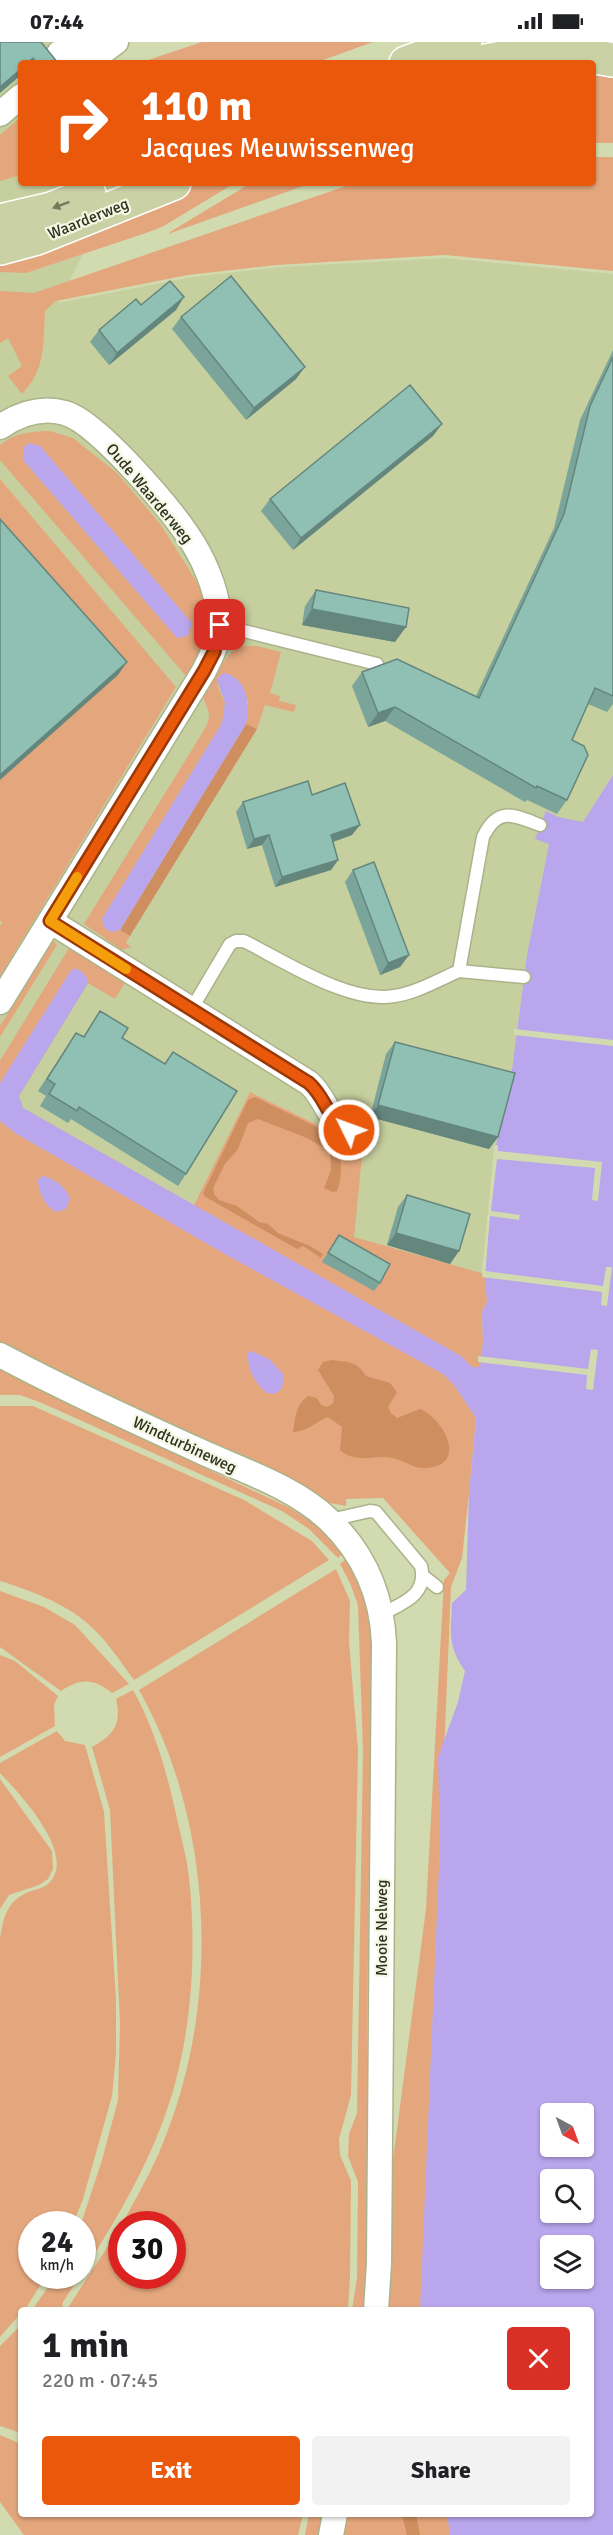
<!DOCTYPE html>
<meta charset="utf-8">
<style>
:root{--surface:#fff;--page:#f2f2f2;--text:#202124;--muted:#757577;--accent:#ea580c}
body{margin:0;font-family:Signika,sans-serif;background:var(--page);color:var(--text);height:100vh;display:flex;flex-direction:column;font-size:22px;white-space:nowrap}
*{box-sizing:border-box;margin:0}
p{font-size:20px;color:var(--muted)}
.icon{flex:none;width:33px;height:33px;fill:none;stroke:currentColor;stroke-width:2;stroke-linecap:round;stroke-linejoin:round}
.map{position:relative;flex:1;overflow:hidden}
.details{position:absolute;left:18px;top:2265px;width:576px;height:210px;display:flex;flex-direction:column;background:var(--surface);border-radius:6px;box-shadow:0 2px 4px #0004}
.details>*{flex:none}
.banner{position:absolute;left:18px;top:18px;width:578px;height:126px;border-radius:6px;box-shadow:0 2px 4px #0004;background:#ea580c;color:#fff;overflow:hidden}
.needle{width:39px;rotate:139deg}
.buttons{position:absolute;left:540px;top:2061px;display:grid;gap:12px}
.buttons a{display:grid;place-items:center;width:54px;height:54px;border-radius:6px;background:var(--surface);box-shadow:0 2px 4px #0004;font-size:30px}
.speed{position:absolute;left:18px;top:2169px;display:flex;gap:12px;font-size:30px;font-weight:700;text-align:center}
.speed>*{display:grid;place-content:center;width:78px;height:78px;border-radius:50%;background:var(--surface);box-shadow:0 2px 4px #0004;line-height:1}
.speed small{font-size:15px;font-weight:400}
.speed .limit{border:9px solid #d22;background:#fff;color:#111}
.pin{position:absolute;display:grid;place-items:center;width:51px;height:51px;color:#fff;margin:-26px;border-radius:12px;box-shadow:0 3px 9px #0006}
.me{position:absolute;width:66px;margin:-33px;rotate:312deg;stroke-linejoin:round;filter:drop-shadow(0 0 4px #0008)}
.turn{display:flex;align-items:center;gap:21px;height:126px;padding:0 24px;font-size:27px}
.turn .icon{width:78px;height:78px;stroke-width:2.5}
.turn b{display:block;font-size:42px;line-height:51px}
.round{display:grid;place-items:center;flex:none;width:63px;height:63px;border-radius:6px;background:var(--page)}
.head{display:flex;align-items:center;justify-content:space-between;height:102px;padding:0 24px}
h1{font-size:36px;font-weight:700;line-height:45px}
.action{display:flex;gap:12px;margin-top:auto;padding:12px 24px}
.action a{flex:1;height:69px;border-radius:6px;background:var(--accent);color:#fff;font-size:24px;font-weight:700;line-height:69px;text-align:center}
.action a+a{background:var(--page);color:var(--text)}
.status{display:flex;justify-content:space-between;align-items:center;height:42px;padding:0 30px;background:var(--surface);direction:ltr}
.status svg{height:16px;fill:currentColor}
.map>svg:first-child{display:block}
</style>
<div class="status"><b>07:44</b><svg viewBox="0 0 49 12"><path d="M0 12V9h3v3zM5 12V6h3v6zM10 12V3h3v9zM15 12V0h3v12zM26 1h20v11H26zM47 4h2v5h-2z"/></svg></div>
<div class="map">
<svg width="613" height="2493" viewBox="0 0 613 2493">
<rect width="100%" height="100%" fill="#d2dab0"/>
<path fill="#c6cf9e" d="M0,0H94L21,21V141H119L58,261L193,235L281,225L444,216L613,232V733L583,780L549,802L527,913L510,1043L494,1111L482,1231L353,1195L363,1105L250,1050L195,1163L0,1053Z"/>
<g fill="#e4a77d" fill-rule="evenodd">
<path d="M202,0H373L315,21H139Z"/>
<path d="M592,29L613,32V101H593Z"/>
<path d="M21,75V133L0,139V93Z"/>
<path d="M593,115H613V229L445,213L277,223L188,233L56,259L45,269C43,302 46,327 22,352L8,334L22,324L8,296L0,301V249L34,251L355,141H592Z"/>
<path d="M194,141H235L162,185L146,191L26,231L0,230V213L47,200Z"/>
<path d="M251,141H312L168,192L170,190Z"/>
<path d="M50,389L73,396L117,431L161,483L200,545L207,579L206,591L203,603L186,634L0,418V403C16,390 30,390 50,389ZM23,406L177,596L23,418Z"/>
<path d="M0,437L176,645L0,934V884L2,880L0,879Z"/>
<path d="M246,604H257L281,610L270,651L280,654L279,659L296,663L294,670L265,663L257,687L246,682L248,658L217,643L225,661L222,681L102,877L104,885L111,890L120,888L130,894L126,901L131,905L122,908L84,882L206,685C214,666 203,665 204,653C205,646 227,613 233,609C237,606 242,605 246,604Z"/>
<path d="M54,899L57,903L0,995V984L52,900Z"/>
<path d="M69,906L126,939L115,957L88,941L19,1054L23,1066L194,1163L250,1050L363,1105L354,1195L485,1232L487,1260L482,1270L483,1300L469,1452L462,1516L451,1545L423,2209L430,2268H388L392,2125L426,1867L444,1538L450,1531L383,1456L346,1457V1464L325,1460L0,1300V1019Z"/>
<path d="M0,1326L67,1361L288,1465L314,1481L343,1511L338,1516L309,1487L282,1469L42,1361L20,1353H0Z"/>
<path d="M0,1364H33L244,1458L312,1499L329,1518L134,1638C120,1619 106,1597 87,1581C66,1562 27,1547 0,1539Z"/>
<path d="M346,1517L367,1552L372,1582L367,1992L370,2215L366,2268H352L357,2236L358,2140L348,2114L349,2092L357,2071L363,1709L358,1563L350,1541L340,1522Z"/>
<path d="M336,1527L350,1559L349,1600L358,1708L351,2053L339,2097L340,2113L351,2139L350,2235L348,2268H70L69,2264L121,2184L122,2234H172V2182H122C136,2156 152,2129 163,2101C221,1960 214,1781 139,1648Z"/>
<path d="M0,1549L44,1565L75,1583L129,1642L112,1651C94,1636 80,1636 61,1649L0,1605Z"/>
<path d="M0,1613L15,1619L58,1654L54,1663L55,1684L0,1715Z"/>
<path d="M133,1648C156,1689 168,1735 178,1781C182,1799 187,1817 189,1835C196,1902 193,1973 176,2038C158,2107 121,2171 83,2230L81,2182L102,2118L118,2058L120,1982L110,1768L92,1705C114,1693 122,1682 116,1657Z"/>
<path d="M57,1689L65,1699L85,1703L104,1770L116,1957V2012L112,2054L83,2157L73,2182H32V2234H46L26,2266L21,2268V2271L0,2295V1897C3,1877 6,1861 26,1851C32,1848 41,1847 47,1843C80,1815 20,1752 0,1731V1721Z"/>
<path d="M0,1737L52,1809L53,1827L48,1837L39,1843L9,1853L0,1867Z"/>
<path d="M56,2234H80L63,2260L62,2268H32Z"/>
<path d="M21,2283V2391L0,2384V2304Z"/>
<path d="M0,2393L21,2402V2472H303L298,2493H24L0,2460Z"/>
<path d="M309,2472H324L319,2493H305Z"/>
<path d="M347,2472H456L459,2493H342Z"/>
</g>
<g fill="#cf8e5f">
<path d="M246,682L257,687L130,894L120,888Z"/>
<path d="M255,1055L329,1091C342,1105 344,1131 337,1149L333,1150L324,1146L331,1128L330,1109L307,1096L258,1077L248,1081L238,1107L225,1122L213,1146L214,1152L219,1158L237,1164L259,1180L268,1182L278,1191L310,1204L323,1212L321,1216L303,1204L297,1207L204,1154L203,1151L248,1058Z"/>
<path d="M332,1318C348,1320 357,1319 366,1334L390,1341L397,1350L388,1365L391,1371L397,1376L420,1367C441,1375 467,1418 433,1425C414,1429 409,1420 393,1416C374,1412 357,1423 340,1408L342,1385L328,1375C315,1380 307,1390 293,1390C296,1374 295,1364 308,1354L317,1356L321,1363L327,1365L333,1361L334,1354L318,1328L323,1320Z"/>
<path d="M402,2472H416L420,2493H407Z"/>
</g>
<g fill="#b9a6ec" fill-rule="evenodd">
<path d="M29,401L40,404L192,581L188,594L177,596L23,418V406Z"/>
<path d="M225,631C248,638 250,661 246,682L120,888L111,890L104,885L102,877L222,681L225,661L217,638L221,632Z"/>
<path d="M613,733V2493H450L447,2472H591V2268H420L440,1802L438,1715L458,1660L465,1629C447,1603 451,1591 452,1561L466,1548L469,1452L476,1376L454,1343L443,1332L230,1215L15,1091L0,1079V1041L70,930L75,926C83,930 87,932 88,941L19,1054L23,1066L461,1314L472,1325H480L483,1300L482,1270L487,1260L485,1237L494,1111L510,1043L527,913L549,802L535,797L546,769L558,775L583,780ZM550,2072H584V2104H550ZM550,2138H584V2170H550ZM550,2204H584V2236H550Z"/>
<path d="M42,1134C55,1136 65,1145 70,1156L66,1167L56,1170C45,1164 38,1150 38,1138Z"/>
<path d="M251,1309L269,1317L284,1333L282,1347L274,1352L267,1351C255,1341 247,1328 248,1311Z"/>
</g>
<g fill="#d2dab0">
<path d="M514,987L613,998V1004L514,993Z"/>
<path d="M494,1103H498V1109L602,1120L598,1159L592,1158L595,1126L497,1117L491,1169L520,1173L519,1178L490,1174L485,1229L603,1244L606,1225H612L607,1264L601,1263L602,1250L482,1235Z"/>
<path d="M591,1307L598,1308L593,1348L586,1347L587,1333L478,1320V1314L588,1327Z"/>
</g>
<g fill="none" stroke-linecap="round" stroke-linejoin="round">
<g stroke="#abb38b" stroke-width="15">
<g id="lane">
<path d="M220,583L377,622"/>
<path d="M524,935L459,929L483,795C498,764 514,773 540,783"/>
<path d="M191,968L230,902L236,899H244C284,919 349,962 394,954C416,951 438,938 459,929"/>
<path d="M330,1478L370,1469L376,1470L421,1524C428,1553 403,1561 382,1572"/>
<path d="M423,1534L437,1545"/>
</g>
</g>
<g stroke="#abb38b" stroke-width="27">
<g id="street">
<path d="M59,11L104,9L116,0"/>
<path d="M0,72L21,54"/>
<path d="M0,385C19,372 41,364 65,371C97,380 167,463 187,492C203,515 216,545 219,573C222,594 213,611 204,629L0,960"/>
<path d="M50,879L309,1041C327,1057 326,1077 349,1088"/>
<path d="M0,1313C66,1348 134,1379 202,1410C244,1429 296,1446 330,1479C364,1512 382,1554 384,1601L379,2222L376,2268"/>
<path d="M331,2493L335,2472"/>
</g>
</g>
<g stroke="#fff" stroke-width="36">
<g id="primary">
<path d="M406,21L465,0"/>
<path d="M477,21C523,10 567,9 613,18"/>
<path d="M0,179L51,167L89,152"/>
<path d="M0,206L37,196L174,141"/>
</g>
</g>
<use href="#lane" stroke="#fff" stroke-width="12"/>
<use href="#street" stroke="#fff" stroke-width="24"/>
<use href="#primary" stroke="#cad1a5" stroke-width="33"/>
</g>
<g fill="#7ba59a">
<path d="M0,0L58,21H21Z"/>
<path d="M141,263L176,268L109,323L90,300L99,288Z"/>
<path d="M181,275L296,337L246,378L172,287Z"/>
<path d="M613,308V662L607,670L588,662L572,698L567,758L557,772L527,758L525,760L385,679L368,685L352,644L362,630L476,654L554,486L580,378Z"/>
<path d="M433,394L293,508L261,469L270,457Z"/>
<path d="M316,548L395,600L302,583L305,564Z"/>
<path d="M243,760L352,793L333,800L338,818L331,828L275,845L262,803L247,807L236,770Z"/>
<path d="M353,828L409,913L400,925L380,933L345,840Z"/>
<path d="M100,969L122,996L165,1022L173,1010L186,1132L178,1144L71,1077L68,1081L40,1064L46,1054L38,1049L76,991L83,995Z"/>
<path d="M395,1000L498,1095L489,1107L370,1075L386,1012Z"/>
<path d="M407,1153L459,1209L450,1222L387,1203L398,1165Z"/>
<path d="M339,1193L380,1241L374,1249L322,1220Z"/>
</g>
<g fill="#64867d">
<path d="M21,27V33L0,51V45Z"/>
<path d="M184,255L176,268L109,323L117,311Z"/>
<path d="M305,325L296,337L246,378L254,366Z"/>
<path d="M442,382L433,394L293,508L301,496Z"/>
<path d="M312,567L406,585L395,600L302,583Z"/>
<path d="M127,620L118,633L0,738V733Z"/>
<path d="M395,665L385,679L368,685L378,671Z"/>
<path d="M360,783L352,793L324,803L331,793Z"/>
<path d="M269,793L262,803L247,807L254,797Z"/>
<path d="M338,818L331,828L275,845L282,835Z"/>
<path d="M409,913L400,925L380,933L388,921Z"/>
<path d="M378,1063L498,1095L489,1107L370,1075Z"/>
<path d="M396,1191L459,1209L450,1222L387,1203Z"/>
</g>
<g fill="#8fc0b3" stroke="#64867d" stroke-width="1.5">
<path d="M0,0H41L58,21H37L33,16L28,21H21V27L0,45Z"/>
<path d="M231,234L305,325L254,366L181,275Z"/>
<path d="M170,239L184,255L117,311L99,288L136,257L141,263Z"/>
<path d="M613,315V654L595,646L572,698L584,704L588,713L567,758L537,744L536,746L395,665L378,671L362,630L397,617L479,656L564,472L590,364Z"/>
<path d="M410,343L442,382L301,496L270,457Z"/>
<path d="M0,477L127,620L0,733Z"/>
<path d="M316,548L409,566L406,585L312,567Z"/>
<path d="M308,739L312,753L345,741L360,783L331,793L338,818L282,835L269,793L254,797L243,760Z"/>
<path d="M374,820L409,913L388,921L353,828Z"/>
<path d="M100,969L128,986L122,996L165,1022L173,1010L237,1049L186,1132L79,1065L77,1069L49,1052L55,1042L47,1037L76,991L84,995Z"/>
<path d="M395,1000L515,1031L498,1095L378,1063Z"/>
<path d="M407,1153L470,1172L459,1209L396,1191Z"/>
<path d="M339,1193L390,1222L380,1241L328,1211Z"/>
</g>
<defs><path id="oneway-solid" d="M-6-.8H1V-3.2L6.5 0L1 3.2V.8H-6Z" transform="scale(1.5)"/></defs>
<use fill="#74795c" href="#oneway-solid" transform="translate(61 163) rotate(159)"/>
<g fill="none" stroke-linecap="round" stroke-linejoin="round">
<g stroke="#983908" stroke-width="15">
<path id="route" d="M220,583L214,610L204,629L50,879L309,1041C327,1057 326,1077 349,1088"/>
</g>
<use href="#route" stroke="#ea580c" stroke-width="10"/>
<path stroke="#f59e0b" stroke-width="10" d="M77,835L50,879L126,927"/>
</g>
<g text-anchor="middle" stroke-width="4.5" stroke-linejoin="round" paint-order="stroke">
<g font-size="16" fill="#2e3121" stroke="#f4f8e3">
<text transform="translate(88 176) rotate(-22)" y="6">Waarderweg</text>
<text transform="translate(150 451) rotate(50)" y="6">Oude Waarderweg</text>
<text transform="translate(185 1402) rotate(25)" y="6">Windturbineweg</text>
<text transform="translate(381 1886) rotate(-90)" y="6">Mooie Nelweg</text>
</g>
</g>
</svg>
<div class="buttons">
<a><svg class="needle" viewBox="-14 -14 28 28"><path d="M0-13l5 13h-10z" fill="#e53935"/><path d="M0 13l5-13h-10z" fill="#757577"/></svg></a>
<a><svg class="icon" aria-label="search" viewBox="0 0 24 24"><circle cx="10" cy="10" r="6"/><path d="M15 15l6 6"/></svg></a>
<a><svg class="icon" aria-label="layers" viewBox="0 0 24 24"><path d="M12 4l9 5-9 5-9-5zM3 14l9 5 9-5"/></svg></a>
</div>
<div class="speed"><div>24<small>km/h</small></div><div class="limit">30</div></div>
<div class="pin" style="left:220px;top:583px;background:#d93025"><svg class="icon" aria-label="arrive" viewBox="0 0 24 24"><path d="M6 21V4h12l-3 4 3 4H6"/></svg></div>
<svg class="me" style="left:349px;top:1088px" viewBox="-20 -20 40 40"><circle r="17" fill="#ea580c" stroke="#fff" stroke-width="3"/><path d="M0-11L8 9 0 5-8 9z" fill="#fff"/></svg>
<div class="banner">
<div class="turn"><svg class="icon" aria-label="right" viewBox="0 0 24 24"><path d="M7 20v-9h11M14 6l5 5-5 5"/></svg><div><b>110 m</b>Jacques Meuwissenweg</div></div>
</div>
<section class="details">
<div class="head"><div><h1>1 min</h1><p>220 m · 07:45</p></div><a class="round" style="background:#d93025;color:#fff"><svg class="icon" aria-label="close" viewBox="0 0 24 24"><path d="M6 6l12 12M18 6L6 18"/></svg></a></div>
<div class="action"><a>Exit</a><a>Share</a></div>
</section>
</div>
